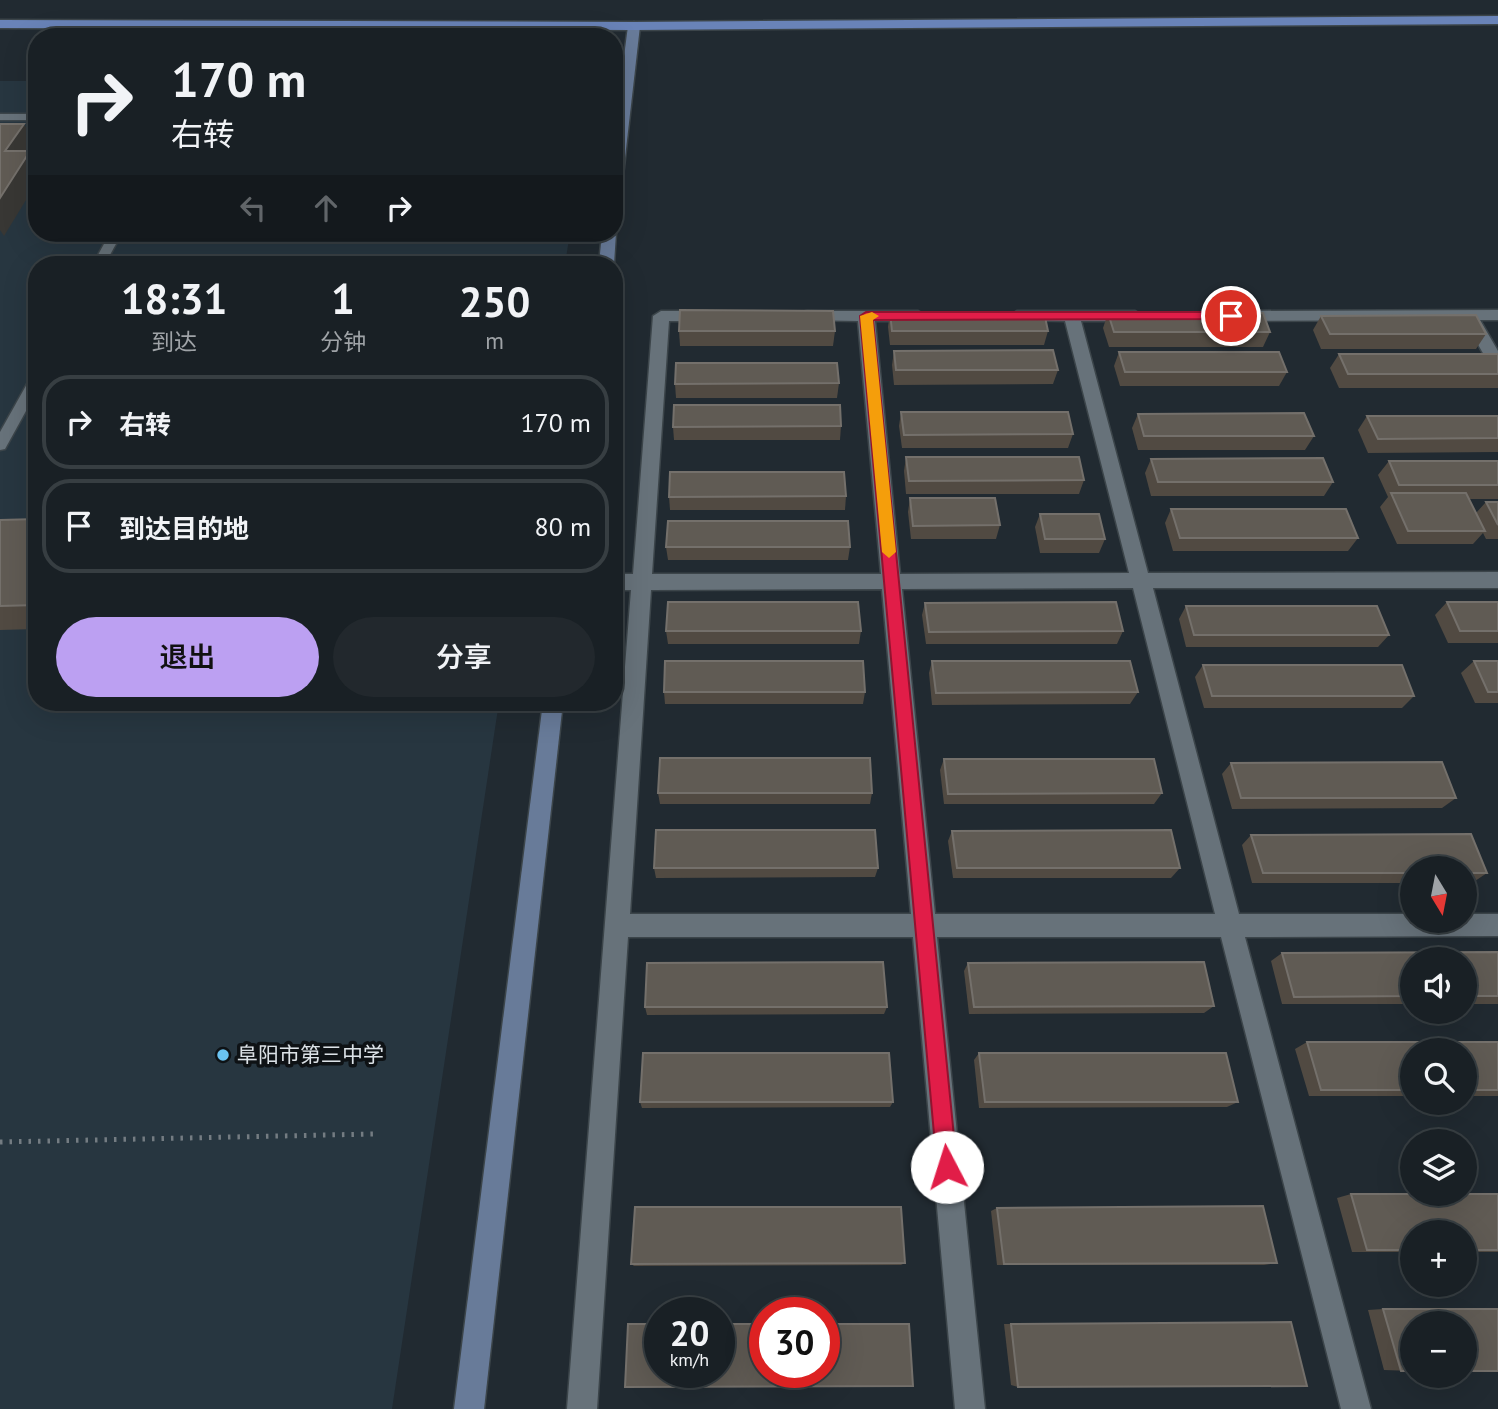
<!DOCTYPE html>
<html lang="zh">
<meta charset="utf-8">
<style>
:root{--surface:#192025;--page:#22282d;--text:#f1f3f6;--muted:#9fa3a7;--line:#373e42;--accent:#bca0f2}
body{margin:0;font-family:"PT Sans","Noto Sans SC",sans-serif;background:var(--page);color:var(--text);height:100vh;display:flex;flex-direction:column;font-size:26px;white-space:nowrap}
*{box-sizing:border-box;margin:0}
p{font-size:23px;color:var(--muted)}
.icon{flex:none;width:38px;height:38px;fill:none;stroke:currentColor;stroke-width:2;stroke-linecap:round;stroke-linejoin:round}
.map{position:relative;flex:1;overflow:hidden}
.sheet{position:absolute;left:28px;top:256px;width:595px;height:455px;display:flex;flex-direction:column;background:var(--surface);border-radius:28px;box-shadow:0 7px 28px #0002,0 0 0 2px var(--line)}
.sheet>*{flex:none}
.guide{position:absolute;left:28px;top:28px;width:595px;height:214px;border-radius:28px;box-shadow:0 7px 28px #0002,0 0 0 2px var(--line);background:#192025;color:var(--text);overflow:hidden}
.needle{width:46px;rotate:170deg}
.controls{position:absolute;left:1400px;top:856px;display:grid;gap:14px}
.controls a{display:grid;place-items:center;width:77px;height:77px;border-radius:50%;background:var(--surface);box-shadow:0 7px 28px #0002,0 0 0 2px var(--line);font-size:35px}
.speed{position:absolute;left:644px;top:1297px;display:flex;gap:14px;font-size:35px;font-weight:700;text-align:center}
.speed>*{display:grid;place-content:center;width:91px;height:91px;border-radius:50%;background:var(--surface);box-shadow:0 7px 28px #0002,0 0 0 2px var(--line);line-height:1}
.speed small{font-size:18px;font-weight:400}
.speed .limit{border:10px solid #d22;background:#fff;color:#111}
.pin{position:absolute;display:grid;place-items:center;width:60px;height:60px;color:#fff;margin:-30px;border:4px solid #fff;border-radius:50%;box-shadow:0 2px 7px #0007}
.me{position:absolute;width:77px;margin:-38px;rotate:355deg;stroke-linejoin:round;filter:drop-shadow(0 0 5px #0008)}
.turn{display:flex;align-items:center;gap:24px;height:147px;padding:0 28px;font-size:32px}
.turn .icon{width:91px;height:91px;stroke-width:2.5}
.turn b{display:block;font-size:49px;line-height:60px}
.lanes{display:flex;align-items:center;height:66px;padding:0 28px;background:#0003;justify-content:center;gap:35px;direction:ltr}
.lanes .off{opacity:.35}
.eta{display:flex;justify-content:space-evenly;align-items:center;height:119px;text-align:center}
.eta b{font-size:42px;font-weight:600;line-height:49px}
.button{display:flex;gap:14px;margin-top:auto;padding:14px 28px}
.button a{flex:1;height:80px;border-radius:42px;background:var(--accent);color:#111;font-size:28px;font-weight:600;line-height:80px;text-align:center}
.button a+a{background:var(--page);color:var(--text)}
ul{padding:0;list-style:none}
li{display:flex;align-items:center;gap:21px;height:94px;margin:0 14px 10px;padding:0 14px;border:4px solid var(--line);border-radius:28px}
li div{flex:1}
li b{display:block;font-size:26px}
li em{font-style:normal}
.map>svg:first-child{display:block}
</style>
<div class="map">
<svg width="1498" height="1409" viewBox="0 0 1498 1409">
<rect width="100%" height="100%" fill="#212a31"/>
<path fill="#273640" d="M0,81H37V233H570L565,264H37V702H499L392,1409H0Z"/>
<g fill="none" stroke-linecap="round" stroke-linejoin="round">
<g stroke="#3c454a" stroke-width="3">
<g id="lane">
<path d="M220,23L229,25L224,37H214Z"/>
<rect x="0" y="114" width="37" height="6"/>
<path d="M110,233H122L105,264H93Z"/>
<path d="M37,373V391L5,449L0,450V432L32,375Z"/>
</g>
</g>
<g stroke="#3c454a" stroke-width="3">
<g id="street">
<path d="M1498,310V320H1480L1498,351V371L1492,369L1464,320L1238,321L1230,316L1238,311Z"/>
<path d="M661,311H708L716,316L708,321H669L652,574H881L858,321L801,320L799,316L801,312L807,311H918L926,316L918,321H875L900,574L1129,573L1065,321L1011,320L1009,316L1017,311H1135L1143,316L1135,321H1081L1148,573L1498,572V588H1153L1239,914H1412V920H1465V914H1498V936L1245,937L1371,1409H1341L1221,937H937L985,1409H955L913,937H628L597,1409H567L631,590H614V574H633L653,316ZM1133,588L1215,914H935L902,589ZM882,589L911,914H630L651,590Z"/>
</g>
</g>
<g stroke="#3c454a" stroke-width="3">
<g id="secondary">
<path d="M634,22L640,26L621,193L614,197V134L628,26Z"/>
<path d="M614,230L616,233L614,264H599L602,233H614Z"/>
<path d="M543,702H563L484,1409H454Z"/>
</g>
</g>
<g stroke="#3c454a" stroke-width="3">
<path id="primary" d="M1498,16V24L634,30L0,28V20L634,22Z"/>
</g>
<path stroke="#747c82" stroke-width="5" stroke-dasharray="2.5 7" stroke-linecap="butt" d="M0,1142L373,1134"/>
<use href="#lane" fill="#67727a" fill-rule="evenodd"/>
<use href="#street" fill="#67727a" fill-rule="evenodd"/>
<use href="#secondary" fill="#687b99" fill-rule="evenodd"/>
<use href="#primary" fill="#6983b8" fill-rule="evenodd"/>
</g>
<g fill="#514a42">
<path d="M210,233H277L276,236L212,237Z"/>
<path d="M890,312L1048,331L1044,345H890L888,327Z"/>
<path d="M1108,313L1270,332L1263,347H1109L1103,328Z"/>
<path d="M1321,316L1486,334L1476,349H1321L1313,330Z"/>
<path d="M679,331H835L833,346H680Z"/>
<path d="M894,351L1058,370L1053,384L894,385L892,365Z"/>
<path d="M1119,352L1287,372L1279,386H1120L1114,366Z"/>
<path d="M1339,354H1498V388H1339L1330,368Z"/>
<path d="M839,383L837,398H676L675,384Z"/>
<path d="M901,412L1073,434L1068,448H902L899,426Z"/>
<path d="M1138,414L1314,436L1305,450H1138L1132,428Z"/>
<path d="M1367,416H1498V452L1368,453L1358,430Z"/>
<path d="M841,426L840,440H674L673,427Z"/>
<path d="M906,457L1084,480L1079,494H906L904,471Z"/>
<path d="M1151,459L1333,482L1324,496H1151L1145,473Z"/>
<path d="M1389,461H1498V499H1469L1476,513L1486,502H1498V539H1486L1483,533L1473,544H1397L1380,507L1388,497L1378,475Z"/>
<path d="M846,496L845,510H670L669,497Z"/>
<path d="M910,498L1000,525L996,539H911L908,512Z"/>
<path d="M1171,509L1358,538L1348,551H1173L1165,523Z"/>
<path d="M1040,514L1105,539L1099,553H1040L1035,527Z"/>
<path d="M37,519V629L0,630V520Z"/>
<path d="M666,547H850L848,560H668Z"/>
<path d="M1447,602H1498V643H1448L1435,615Z"/>
<path d="M925,603L1123,631L1117,644H926L922,615Z"/>
<path d="M1186,606L1389,635L1378,647H1186L1179,619Z"/>
<path d="M666,631H861L859,644H668Z"/>
<path d="M932,661L1138,692L1130,704L932,705L929,673Z"/>
<path d="M1474,661H1498V703H1475L1461,673Z"/>
<path d="M1203,665L1414,696L1402,708H1204L1195,677Z"/>
<path d="M664,692H865L863,704H665Z"/>
<path d="M944,759L1162,793L1154,804H944L940,770Z"/>
<path d="M1231,763L1456,798L1442,808L1232,809L1222,774Z"/>
<path d="M658,793H872L870,804H660Z"/>
<path d="M952,831L1180,868L1171,878H953L948,841Z"/>
<path d="M1471,834L1487,873L1472,883H1465V868H1412V883H1252L1242,845L1251,835Z"/>
<path d="M654,868H878L875,877L656,878Z"/>
<path d="M1498,952V1004H1465V959H1412V1004H1282L1271,961L1282,953Z"/>
<path d="M968,963L1214,1006L1204,1013L969,1014L964,971Z"/>
<path d="M645,1007H887L884,1014L647,1015Z"/>
<path d="M1307,1042H1498V1096H1465V1050H1412V1096H1309L1295,1049Z"/>
<path d="M979,1053L1238,1102L1227,1107L979,1108L974,1060Z"/>
<path d="M640,1102H893L890,1107L642,1108Z"/>
<path d="M1351,1194H1498V1252H1465V1232H1412V1252H1352L1337,1198Z"/>
<path d="M997,1208L1277,1263L1264,1265H997L991,1211Z"/>
<path d="M905,1263L901,1265L634,1266L631,1264Z"/>
<path d="M1383,1309L1412,1371L1384,1370L1368,1310Z"/>
<path d="M1004,1324H1011L1018,1387L1011,1385Z"/>
</g>
<path fill="#383734" d="M24,124L36,145L31,152L37,161V182L4,236L0,230V198L5,151Z"/>
<g fill="#605b54" stroke="#74706b" stroke-width="2">
<path d="M0,124H24L5,151H30L0,198Z"/>
<path d="M680,310L833,311L835,331H679Z"/>
<path d="M890,312H1044L1048,331H892Z"/>
<path d="M1108,313H1263L1270,332H1114Z"/>
<path d="M1476,315L1486,334H1330L1321,316Z"/>
<path d="M1053,350L1058,370H896L894,351Z"/>
<path d="M1119,352H1279L1287,372H1125Z"/>
<path d="M1339,354H1498V374H1348Z"/>
<path d="M676,363H837L839,383L675,384Z"/>
<path d="M674,405H840L841,426L673,427Z"/>
<path d="M901,412H1068L1073,434L904,435Z"/>
<path d="M1304,413L1314,436H1144L1138,414Z"/>
<path d="M1367,416H1498V438L1378,439Z"/>
<path d="M906,457H1079L1084,480L909,481Z"/>
<path d="M1323,458L1333,482H1158L1151,459Z"/>
<path d="M1389,461H1498V485H1399Z"/>
<path d="M670,472H844L846,496L669,497Z"/>
<path d="M1391,493H1466L1485,531H1408Z"/>
<path d="M910,498H995L1000,525L913,526Z"/>
<path d="M1486,502H1498V525Z"/>
<path d="M1171,509H1346L1358,538H1180Z"/>
<path d="M1040,514H1099L1105,539H1045Z"/>
<path d="M37,519V605L0,606V520Z"/>
<path d="M668,521H848L850,547H666Z"/>
<path d="M668,602H858L861,631H666Z"/>
<path d="M1116,602L1123,631L929,632L925,603Z"/>
<path d="M1447,602H1498V631H1460Z"/>
<path d="M1186,606H1377L1389,635H1194Z"/>
<path d="M665,661H863L865,692H664Z"/>
<path d="M932,661H1130L1138,692L936,693Z"/>
<path d="M1474,661H1498V692H1488Z"/>
<path d="M1203,665H1402L1414,696H1212Z"/>
<path d="M660,758H870L872,793H658Z"/>
<path d="M944,759H1154L1162,793L948,794Z"/>
<path d="M1442,762L1456,798H1241L1231,763Z"/>
<path d="M656,830H875L878,868H654Z"/>
<path d="M1171,830L1180,868H957L952,831Z"/>
<path d="M1471,834L1487,873H1465V868H1412V873H1263L1251,835Z"/>
<path d="M1498,952V996H1465V959H1412V996L1294,997L1282,953Z"/>
<path d="M883,962L887,1007H645L647,963Z"/>
<path d="M1204,962L1214,1006L974,1007L968,963Z"/>
<path d="M1307,1042H1498V1090H1465V1050H1412V1090H1321Z"/>
<path d="M643,1053H889L893,1102H640Z"/>
<path d="M979,1053H1226L1238,1102H985Z"/>
<path d="M1351,1194H1498V1250H1465V1232H1412V1250H1367Z"/>
<path d="M1263,1206L1277,1263L1004,1264L997,1208Z"/>
<path d="M635,1207H901L905,1263L631,1264Z"/>
<path d="M1383,1309H1498V1371H1465V1323H1412V1371H1401Z"/>
<path d="M1291,1322L1307,1386L1018,1387L1011,1324Z"/>
<path d="M628,1324H660V1372H719V1324H765V1372H824V1324H909L913,1386L625,1387Z"/>
</g>
<path fill="#e11d48" stroke="#92132f" stroke-width="2" d="M866,312H1231L1237,316L1231,319L873,320L957,1167L954,1174L947,1177L940,1174L937,1167L860,316Z"/>
<path fill="#f59e0b" d="M872,312L879,316L873,320L896,552L889,558L882,552L860,316Z"/>
<circle fill="#6ac3f1" stroke="#0e1215" stroke-width="2.5" cx="223" cy="1055" r="7"/>
<g text-anchor="middle" stroke-width="7" stroke-linejoin="round" paint-order="stroke">
<g font-size="21" fill="#dce2e7" stroke="#0e1215" text-anchor="start">
<text x="237" y="1062">阜阳市第三中学</text>
</g>
</g>
</svg>
<div class="controls">
<a><svg class="needle" viewBox="-14 -14 28 28"><path d="M0-13l5 13h-10z" fill="#e53935"/><path d="M0 13l5-13h-10z" fill="#9fa3a7"/></svg></a>
<a><svg class="icon" aria-label="sound" viewBox="0 0 24 24"><path d="M4 9h4l5-4v14l-5-4H4zM17 9q2 3 0 6"/></svg></a>
<a><svg class="icon" aria-label="search" viewBox="0 0 24 24"><circle cx="10" cy="10" r="6"/><path d="M15 15l6 6"/></svg></a>
<a><svg class="icon" aria-label="layers" viewBox="0 0 24 24"><path d="M12 4l9 5-9 5-9-5zM3 14l9 5 9-5"/></svg></a>
<a>+</a>
<a>−</a>
</div>
<div class="speed"><div>20<small>km/h</small></div><div class="limit">30</div></div>
<div class="pin" style="left:1231px;top:316px;background:#d93025"><svg class="icon" aria-label="arrive" viewBox="0 0 24 24"><path d="M6 21V4h12l-3 4 3 4H6"/></svg></div>
<svg class="me" style="left:947px;top:1167px" viewBox="-20 -20 40 40"><circle r="19" fill="#fff"/><path d="M0-13L10 11 0 6-10 11z" fill="#e11d48"/></svg>
<div class="guide">
<div class="turn"><svg class="icon" aria-label="right" viewBox="0 0 24 24"><path d="M7 20v-9h11M14 6l5 5-5 5"/></svg><div><b>170 m</b>右转</div></div>
<div class="lanes"><svg class="icon off" aria-label="left" viewBox="0 0 24 24"><path d="M17 20v-9H6M10 6l-5 5 5 5"/></svg><svg class="icon off" aria-label="ahead" viewBox="0 0 24 24"><path d="M12 20V5M6 11l6-6 6 6"/></svg><svg class="icon" aria-label="right" viewBox="0 0 24 24"><path d="M7 20v-9h11M14 6l5 5-5 5"/></svg></div>
</div>
<section class="sheet">
<div class="eta">
<div><b>18:31</b><p>到达</p></div>
<div><b>1</b><p>分钟</p></div>
<div><b>250</b><p>m</p></div>
</div>
<ul>
<li><svg class="icon" aria-label="right" viewBox="0 0 24 24"><path d="M7 20v-9h11M14 6l5 5-5 5"/></svg><div><b>右转</b></div><em>170 m</em></li>
<li><svg class="icon" aria-label="arrive" viewBox="0 0 24 24"><path d="M6 21V4h12l-3 4 3 4H6"/></svg><div><b>到达目的地</b></div><em>80 m</em></li>
</ul>
<div class="button"><a>退出</a><a>分享</a></div>
</section>
</div>
